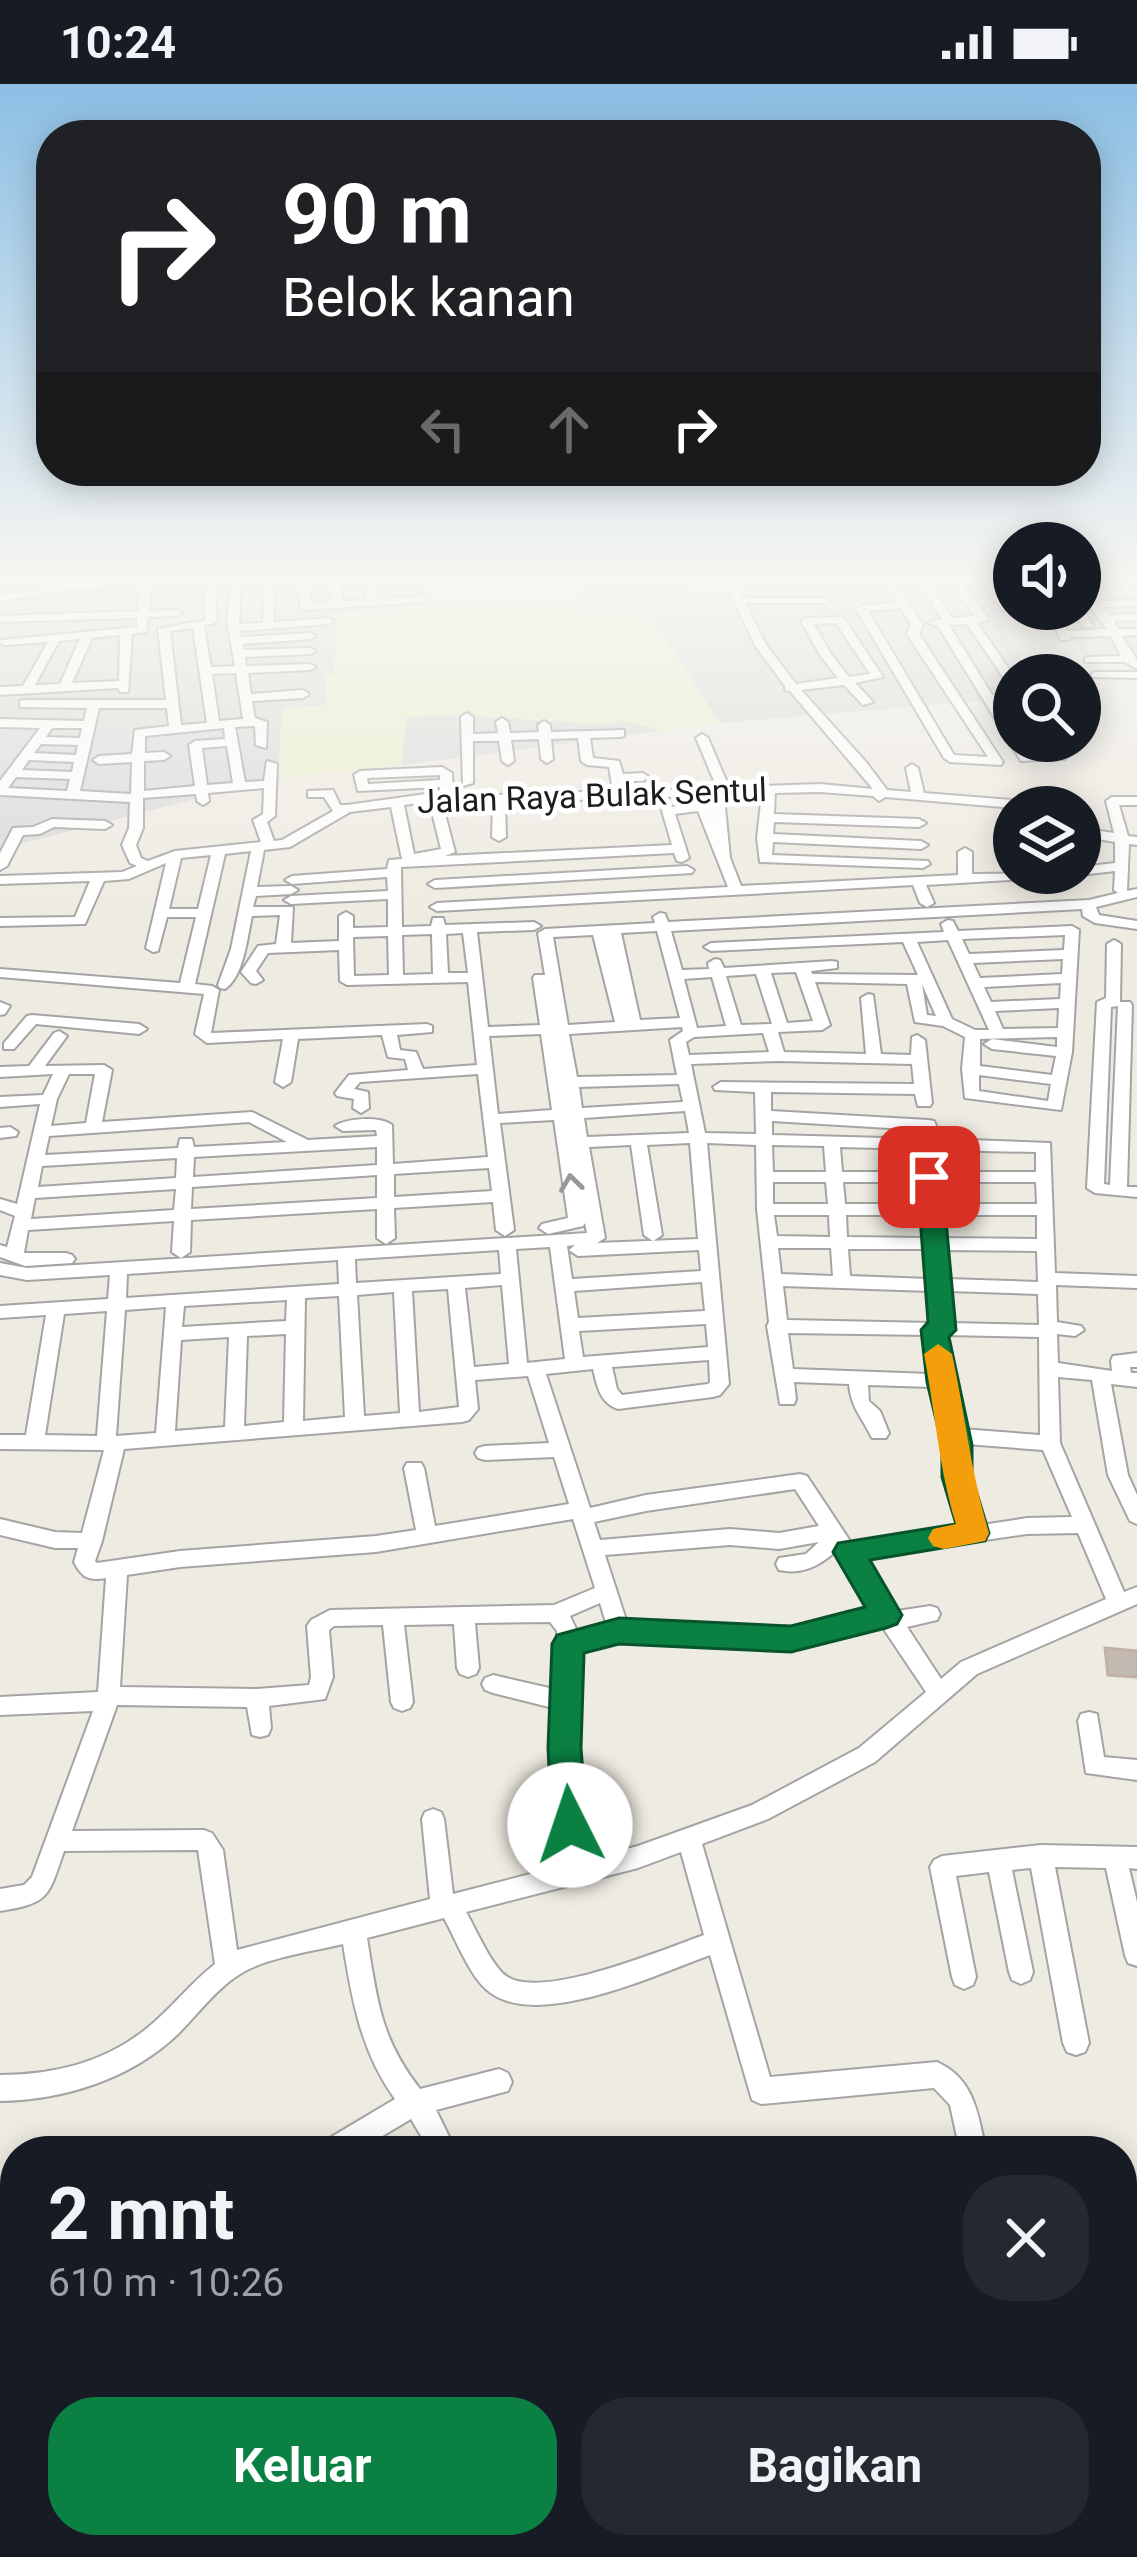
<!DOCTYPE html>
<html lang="id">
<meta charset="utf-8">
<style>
:root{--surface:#171b24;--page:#242831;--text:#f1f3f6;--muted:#9ea1a6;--accent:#0b8043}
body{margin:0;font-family:Roboto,sans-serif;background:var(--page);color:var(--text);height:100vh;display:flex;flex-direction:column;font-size:45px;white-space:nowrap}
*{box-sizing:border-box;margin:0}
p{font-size:39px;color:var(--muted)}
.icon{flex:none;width:66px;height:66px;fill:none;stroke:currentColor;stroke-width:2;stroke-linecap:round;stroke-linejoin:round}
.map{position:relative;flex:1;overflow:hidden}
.details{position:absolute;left:0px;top:2052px;width:1137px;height:423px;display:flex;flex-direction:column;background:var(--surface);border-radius:48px 48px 0 0;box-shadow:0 6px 30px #0003}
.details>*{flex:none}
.guide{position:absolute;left:36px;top:36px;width:1065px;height:366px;border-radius:48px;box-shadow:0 6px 30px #0003;background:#202124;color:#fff;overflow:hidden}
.buttons{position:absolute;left:993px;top:438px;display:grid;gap:24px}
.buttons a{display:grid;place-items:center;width:108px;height:108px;border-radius:50%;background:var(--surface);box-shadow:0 6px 30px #0003;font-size:60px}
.pin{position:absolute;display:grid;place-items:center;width:102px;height:102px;color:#fff;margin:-51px;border-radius:24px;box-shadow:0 6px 18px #0006}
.me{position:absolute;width:132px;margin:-66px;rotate:356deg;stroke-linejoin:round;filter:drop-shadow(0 0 9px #0008)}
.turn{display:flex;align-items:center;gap:42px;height:252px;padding:0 48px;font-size:54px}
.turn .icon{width:156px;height:156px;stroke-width:2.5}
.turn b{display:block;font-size:84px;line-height:102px}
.lanes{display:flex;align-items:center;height:114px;padding:0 48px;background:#0003;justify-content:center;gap:60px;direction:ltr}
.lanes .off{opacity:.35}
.round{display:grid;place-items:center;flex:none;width:126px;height:126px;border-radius:48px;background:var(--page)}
.overview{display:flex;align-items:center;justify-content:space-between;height:204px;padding:0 48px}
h1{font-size:72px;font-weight:700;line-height:90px}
.action{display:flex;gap:24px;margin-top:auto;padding:24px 48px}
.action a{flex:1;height:138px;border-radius:48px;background:var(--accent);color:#fff;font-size:48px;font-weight:700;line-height:138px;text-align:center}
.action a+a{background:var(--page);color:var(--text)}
.status{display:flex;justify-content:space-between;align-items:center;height:84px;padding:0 60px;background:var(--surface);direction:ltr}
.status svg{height:33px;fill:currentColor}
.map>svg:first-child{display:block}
</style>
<div class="status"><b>10:24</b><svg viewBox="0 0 49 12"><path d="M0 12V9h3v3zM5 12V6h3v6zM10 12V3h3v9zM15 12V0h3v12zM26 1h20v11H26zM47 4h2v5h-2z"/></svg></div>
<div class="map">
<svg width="1137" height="2473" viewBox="0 0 1137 2473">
<rect width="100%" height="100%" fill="#eeebe2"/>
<g fill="#dbdada">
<path d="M0,492H425L430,521L334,591L325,622L282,624L278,694L0,765Z"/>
<path d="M629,492H1014V525H1080V492H1137V578L1088,581L1060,531L997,534L1030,591H1014V614L720,639L647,527L592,530L577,502Z"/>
<path d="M459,631L620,636L662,647L401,681L406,633Z"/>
</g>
<path fill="#ebeecd" d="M425,492H629L578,503L592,530L646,527L720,639L662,647L620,636L608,641L459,631L407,633L401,681L278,694L282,624L325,621L326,591L334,590L336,530L430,521Z"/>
<path fill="#c7eaa6" d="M665,2460H901L952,2473H704Z"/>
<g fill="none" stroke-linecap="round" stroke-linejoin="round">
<g fill="#a1cfdd" fill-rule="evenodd">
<path d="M15,2396V2430L0,2433V2399Z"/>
<path d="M753,2460H834L841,2473H760Z"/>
</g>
</g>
<path fill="#c3bab2" stroke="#c0b1a4" stroke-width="3" d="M1105,1564L1137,1567V1593L1108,1591Z"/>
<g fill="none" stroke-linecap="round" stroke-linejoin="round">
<g stroke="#a4a4a4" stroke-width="4">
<g id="minor">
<path d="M11,492H39L0,500V494Z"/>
<path d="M204,492H214L217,538L204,542L211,583L235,582L227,537L231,492H241L239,540L263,539L265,492H275L274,538L328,534L334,537L328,540L240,547L241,553L310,549L316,552L310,555L243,560L244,566L310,564L316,567L310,570L245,573L246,582L310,580L316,583L310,586L248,589L251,610L303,606L309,610L303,614L252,617L255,634L267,638L266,664L256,661L255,642L235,643L245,698L264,697L267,677L277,680L275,732L267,738L274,757L282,756L333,727L324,713H308V707L333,706L340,721H347L440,708V703L358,707L354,691L360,687L442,683L452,689L453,710L464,712L613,707L609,683L587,681L581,677L578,654L551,655L553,675L547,679L541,675L539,655L511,656L514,677L508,681L502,677L499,657H473V699L463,702L461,633L467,629L473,633V650L498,649L496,638L502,634L508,638L510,649L539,648L538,641L544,637L550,641L551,648L624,646V652L620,653L590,654L593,674L619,677L623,690L643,689L649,693L643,697H624L626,707L717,704L696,654L702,650L708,654L729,703L820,700L873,705L790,607L785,606V602L756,563L730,509C707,511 684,508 667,492C680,492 685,498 698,501C717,506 735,502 752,495L881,492L876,495L754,501L740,507L743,514H830L831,516L826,519H745L767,562L796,600L838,594L820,571L801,537L807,534L843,533L883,593L855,599L873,618L863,621L844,601L801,606L866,678L887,706L911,708L906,684L912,680L918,684L924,709L1048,719L1054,723L1014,724L885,713L879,717L873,712L820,708L775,709L774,730L919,735L926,739L919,743L774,738L773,750L921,757L928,761L921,765L773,758L772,771L928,777L930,780L923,784L760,778L757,754L762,710L505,718L506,753L499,757L492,753L493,719L466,720L445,730L455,768L445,772L672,761L662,727L663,724L713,717L725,723L730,774L741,802L958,791V768L965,764L972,768V790L1067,789L1060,793L926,801L934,819L927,823L920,819L913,801L437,827L430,823L437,819L728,803L698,727L675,730L689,774L682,778L677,777L674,769L401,783L402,843L431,842L433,834H443L445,841L534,838L541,842L534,846L477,848L488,943L540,941L533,894L535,891H545L538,849L545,845L655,839L653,833L660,829L665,830L668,838L1089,816L1118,809L1114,806L1115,787L1080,791L1075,789H1080V783L1115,779V758L1080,752V744L1114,749L1106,717L1112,713H1137V721H1119L1128,752L1137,753V761L1129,760L1127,807L1137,805V813L1096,823L1099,831L1137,837V845L1095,839L1083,832L1082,825L671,847L682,886L709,885L708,879L715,875L720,876L724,884L832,877L837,878V884L811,887L812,890L918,891L903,858L711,867L704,863L711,859L944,848L941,840L948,836L953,837L958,847L1072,842L1079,846L1072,968L1061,1026L965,1014L962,985L965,953L943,942L915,938L907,900L815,898L830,941L822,946L778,948L784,968L866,970L861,914L868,910L873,911L881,970L911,971L912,953L917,951L925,956L932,1019L930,1022H918L915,1010L771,1008V1027L928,1036L934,1037L942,1055L1050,1059L1055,1189L1137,1192V1204L1056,1201L1057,1238L1081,1242L1084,1246L1075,1252L1057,1250L1058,1279L1112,1287L1111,1277L1113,1272L1137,1269V1283H1130L1131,1289H1137V1303L1111,1300L1128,1391L1137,1411V1440L1130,1437L1108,1391L1092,1296L1058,1293L1060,1359L1124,1508L1137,1503V1520L977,1590L875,1678L768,1735L702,1760L770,1993L937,1978C975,1995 978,2031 986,2067H960L950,2021L934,2004L761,2020L752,2016L710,1871C657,1890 535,1948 487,1906C470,1892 455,1854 444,1834L367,1854C377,1915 380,1954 420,2005L499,1985L508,1989L512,1998L508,2007L436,2026L456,2067H430L411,2035L357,2067H319L323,2058L395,2015C361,1968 352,1916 343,1860C314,1867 271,1873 245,1887C218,1902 199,1929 178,1950C131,1995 64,2016 0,2017V1991C55,1991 110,1977 152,1940C174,1921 192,1898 215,1880L198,1766L64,1767C48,1813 50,1819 0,1827V1805L24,1801L32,1793L93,1627L0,1631V1613L98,1608L106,1494C89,1497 82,1494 74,1478L78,1464H55L0,1451V1435L55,1448L82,1449L104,1366L0,1365V1351H26L46,1231L0,1234V1222L108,1215L110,1191L27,1196L0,1191V1179L27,1184L587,1149L585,1139L583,1142L548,1150L539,1144L542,1140L568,1134L554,1036L500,1039L514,1146L505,1152L496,1146L493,1118L394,1124L395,1154L386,1160L377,1154V1125L191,1136L190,1168L181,1174L172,1168L174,1137L28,1146L24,1169H66L72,1171L75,1175L72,1179L25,1182L0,1173V1161L7,1163L15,1132L0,1126V1115L17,1120L40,1020L0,1023V1013L43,1011L53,990L0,993V983L29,982L54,949L59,947L67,952L45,982L104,981L112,986L102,1038L252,1028L308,1056L377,1052L376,1046L343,1047L335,1042C347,1034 380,1032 392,1041L393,1080L488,1073L478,990L360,998L354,1005L368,1008L369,1024L361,1029L353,1024L354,1015L337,1012L335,1009L349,991L408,986L405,975L388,973L382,951L298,955L291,998L283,1003L275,998L283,955L207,959L195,950L204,910L0,893V885L180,899L196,833H167L158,867L153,868L146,864L166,779L129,795L104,797L85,840L0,842V834L75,833L90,797L0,800V792L122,788L137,782L130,779L122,761L129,744L130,718L0,711V697L40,644L0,643V635L84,637L87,624L20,623V617L24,616H166L158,545L205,536ZM836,539L870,590L849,593L831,570L814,540ZM193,544L207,639L181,641L170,547ZM236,589L243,635L219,637L212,590ZM99,624H167L169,642L135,646L132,670L99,672L93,676L99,680L132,678L131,710L80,707ZM52,644H82L80,654L46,653ZM224,644L225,655L195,657L189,661L195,702L144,707V677L164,676L170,672L164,668L145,669V652ZM41,660L78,661L76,671L34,669ZM227,662L233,699L207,701L202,664ZM29,676L74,678L72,688L22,686ZM440,691V696L368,700L367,694ZM16,693L70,695L67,707L8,704ZM264,704L263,730L253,736L261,758L175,767L148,777L141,774L136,761L143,744V714L196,710L197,717L203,721L209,717L208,709ZM441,716L450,717L432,728L441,765L414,770L404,721ZM391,723L402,775L389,776L387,785L292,792L285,796L292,800L387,793L388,807L291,812L284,816L291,820L388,815V843L353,844V832L346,828L339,832V857L291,859L293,823H253L256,812L291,810L298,806L291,802L257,803L264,766L290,763L350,728ZM251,767L231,865L218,901L220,904L225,905C244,892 247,854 252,832L280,831L276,860L258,862L241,888L251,899L256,900L263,896L256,887L268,869L339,866L340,897L347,901L468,898L477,981L423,985L416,968L400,966L397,951L432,948V942L427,940L211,949L219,906L212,902L195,900L225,770ZM211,771L198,825H169L181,774ZM657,847L680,934L640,936L621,849ZM463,849L468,889H448L446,850ZM432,850L433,890L403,891L402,851ZM593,851L615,938L568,941L553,853ZM1065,851L1064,866L969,870L962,855ZM388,852L389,891L354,892L353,853ZM948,856L989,946H975L952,935L917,858ZM1063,875L1062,890L980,894L973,879ZM796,888L813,937L787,939L771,889ZM756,890L772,940L741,941L726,892ZM712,893L726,942L697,944L684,895ZM1061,899L1060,915L991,918L984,903ZM922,900L936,932L927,931ZM1059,924L1058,944L1003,945L995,927ZM682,943L683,947L670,956L677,991L577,993L569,950ZM763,949L769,968L689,971L686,958L694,953ZM541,950L552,1026L498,1030L489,952ZM1057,953V963L992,955L984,960L992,965L1056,972L1052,991L980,982V955ZM778,977L912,980L914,1000L721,998L713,1003L715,1006L755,1008L756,1050L705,1049L691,980ZM69,990H95L86,1039L51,1042L57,1015ZM979,991L1051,1000L1048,1017L979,1007ZM679,1000L683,1018L582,1024L579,1003ZM685,1027L689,1049L587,1053L584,1034ZM772,1037L922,1046L925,1055L772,1051ZM249,1038L287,1058L194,1063L192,1055H180L178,1064L45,1071L49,1052ZM690,1059L698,1155L597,1159L605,1154L589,1063L631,1061L644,1151L653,1157L662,1151L647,1061ZM707,1059L756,1061L757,1125L769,1238L767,1242L780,1320H794L796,1315L794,1298L849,1300C851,1324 862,1333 872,1354H886L889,1349L880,1327L869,1317L868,1301L932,1303L947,1362V1393L962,1444L852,1460L807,1392L800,1390L646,1411L590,1424L546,1290L593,1285C597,1302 600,1319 618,1325L713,1313L720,1311L729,1300ZM772,1061L824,1062L826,1088H773ZM377,1063V1081L193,1093L194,1073ZM840,1063L919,1065L921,1088H842ZM936,1066L1036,1068V1088H937ZM177,1074L176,1094L38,1103L42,1082ZM489,1084L492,1107L394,1113V1090ZM377,1091V1114L191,1125L192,1103ZM773,1098H826L828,1120H773ZM843,1098H922L923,1120H845ZM938,1098H1036L1037,1120H940ZM176,1105L174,1126L31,1135L35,1114ZM774,1131H829L830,1153L777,1152ZM846,1131H924L926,1154L847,1153ZM941,1131H1037V1155L943,1154ZM575,1161L569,1166L578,1172L699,1166L701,1187L572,1195L567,1162ZM550,1163L565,1275L527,1279L516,1165ZM778,1164H831L833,1192L781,1190ZM848,1165H927L929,1195L850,1192ZM499,1166L501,1190L356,1199L355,1175ZM944,1166L1037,1167L1038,1198L947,1195ZM338,1176L339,1200L126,1214L127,1190ZM702,1198L705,1227L578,1234L574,1207ZM502,1201L509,1280L474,1283L465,1204ZM783,1202L930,1207L932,1239L787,1236ZM448,1205L459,1323L419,1328L412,1207ZM948,1207L1038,1210L1039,1241L951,1239ZM394,1208L400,1329L364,1332L357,1211ZM339,1212L345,1333L303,1337L305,1214ZM287,1216L286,1237L182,1243L184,1222ZM166,1223L156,1349L116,1352L125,1226ZM107,1227L97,1352L45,1351L64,1230ZM706,1240L708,1263L583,1273L579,1247ZM788,1249L927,1251L931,1290L793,1285ZM286,1250L284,1338L244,1342L247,1252ZM945,1251L1039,1253L1040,1351L962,1345L951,1307ZM229,1253L225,1343L175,1347L181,1256ZM709,1276L710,1298L708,1300L622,1311L617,1305L612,1283ZM528,1292L549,1359L485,1362L478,1364L475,1369L478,1374L485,1376L554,1373L569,1420L435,1442L424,1384L421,1379H407L404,1384L416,1446L376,1452L180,1467L97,1479L95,1477L102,1457L124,1365L462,1338L469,1336L478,1325L475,1296ZM966,1360L1043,1366L1072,1433L1027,1434L982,1441L967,1393ZM795,1405L819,1442L779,1449L730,1445L600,1456L594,1438L646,1427ZM573,1435L595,1504L554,1521L330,1526L311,1536L307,1542L311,1593L309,1601L257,1605L120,1603L127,1491L180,1483L376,1468ZM1078,1449L1106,1515L961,1578L941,1595L907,1543L937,1536L940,1530L937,1524L930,1522L897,1527L861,1474L1027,1450ZM819,1458L806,1470L779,1474L776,1480L779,1486C802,1491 819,1482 835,1468L873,1526L791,1546L627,1539L605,1471L730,1461L779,1465ZM600,1519L607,1542L578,1549L570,1532ZM550,1538L557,1547L558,1606L493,1591L485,1594L482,1600L485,1606L493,1609L557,1625L559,1725L569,1780L453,1810L444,1735L441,1728L433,1725L425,1728L422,1735L430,1815L237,1866L223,1766L212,1749L204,1746L72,1747L117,1621L247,1623L252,1651L260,1653L268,1651L271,1644L269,1622L325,1615L333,1593L329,1546L334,1542L383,1541L391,1618L394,1624L402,1627L410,1624L413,1618L404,1541L454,1540L457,1584L460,1590L468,1593L476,1590L479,1584L475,1539ZM881,1541L926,1608L859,1664L752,1721L638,1762L591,1774L580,1695L579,1566L619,1556L791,1564ZM681,1768L704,1851C665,1865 541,1917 506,1892C491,1881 476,1845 466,1828L638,1784Z"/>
<path d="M299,492H309L310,519L331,518L332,492H342V517L366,516V492H376L377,515L424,512L429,515L424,518L305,526L300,523Z"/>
<path d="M882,492H892L923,541L919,550L1003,678L1001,681L950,678L944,674L856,525L861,522L897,518ZM901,524L911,541L907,550L988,673L954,671L868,527Z"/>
<path d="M915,492H925L952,534L975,532L947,492H957L989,535L977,539L1014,592V605L1010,603L967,540L949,541L992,611L1014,610V618H997L1014,646V657H1020L1029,670L1061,668L1067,672L1065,675L1021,677L938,542L927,539L942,535Z"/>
<path d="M974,492H985L1011,522V526H1003Z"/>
<path d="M1099,492H1110L1124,510L1123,512H1115Z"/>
<path d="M1130,492H1137V497Z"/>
<path d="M179,495L183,496V500L150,503L149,527L177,526L182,529L177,532L148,533L146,548L132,550L128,608H120L118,604L0,611V603L23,602L48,558L5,561L0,559L1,556L137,543V534L0,538V532L138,527L139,503L50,507L42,512L0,517V511L39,506L47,501ZM120,551L119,597L72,599L92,554ZM80,555L60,600L35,601L59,557Z"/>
<path d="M1080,500L1098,517L1137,516V522L1103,523L1110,531L1137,530V536L1114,537L1118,545H1137V551L1122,552L1137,576V585L1125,578H1085V574L1089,573L1121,572L1111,552L1070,553L1069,556H1061L1051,536L1039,525C1056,525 1060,532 1067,547L1107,545L1080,510Z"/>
<path d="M1081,523L1093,541L1091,543H1083L1072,525Z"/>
<path d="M1096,588H1137V594L1092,593V589Z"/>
<path d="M52,735L105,737L112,741L105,745L54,743L40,750L23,751L7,782L0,786V769L13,744L33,743Z"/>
<path d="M687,782L694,786L692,789L435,804L428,800L435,796Z"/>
<path d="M1114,856L1121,860L1120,918H1130L1132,921L1127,1103H1137V1113L1095,1109L1087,1104L1097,918L1106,914L1107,860ZM1118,922L1110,1101L1104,1100L1111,923Z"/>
<path d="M0,918L10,922L5,930L0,931Z"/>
<path d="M32,931L139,940L147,945L139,950L36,940L14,965H4V959L27,932Z"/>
<path d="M10,1043L18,1048L16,1052L0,1054V1044Z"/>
<path d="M1089,1628L1097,1630L1104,1673L1137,1676V1696L1086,1689L1078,1637L1081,1630Z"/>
<path d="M1041,1761L1137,1763V1785L1129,1784L1137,1818V1882L1128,1879L1125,1871L1106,1784L1055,1783L1089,1959L1085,1968L1076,1971L1067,1968L1063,1959L1031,1784L1012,1786L1033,1888L1030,1896L1021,1900L1012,1896L1009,1888L989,1788L956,1792L976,1893L973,1901L964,1905L955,1901L952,1893L930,1783L934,1776L942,1772Z"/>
<path d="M1122,2204L1137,2207V2235L1122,2232Z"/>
<path d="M15,2369V2399L0,2401V2371Z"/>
<path d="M308,2460H338L336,2473H306Z"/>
<path d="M409,2460H439L437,2473H407Z"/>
<path d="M508,2460H538L537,2473H507Z"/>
<rect x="599" y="2460" width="30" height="13"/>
<path d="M635,2460H695L701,2462L705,2473H645L639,2471Z"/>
<path d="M886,2460H957L963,2462L967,2472L965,2460H995L997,2473H896L890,2471Z"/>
<path d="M1036,2460H1066L1069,2473H1039Z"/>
</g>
</g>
<use href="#minor" fill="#fff" fill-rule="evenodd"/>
</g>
<defs><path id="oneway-chevron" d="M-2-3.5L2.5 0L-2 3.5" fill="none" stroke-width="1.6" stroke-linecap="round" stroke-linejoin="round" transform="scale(3)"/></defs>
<use stroke="#999" href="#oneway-chevron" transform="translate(571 1099) rotate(-98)"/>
<linearGradient id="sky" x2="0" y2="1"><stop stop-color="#8bbfe4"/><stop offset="0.59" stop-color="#f7f6f2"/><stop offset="1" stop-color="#f7f6f2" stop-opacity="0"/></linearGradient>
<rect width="1137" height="838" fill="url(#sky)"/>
<path fill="#0b8043" stroke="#07532c" stroke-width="3" d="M929,1085L942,1093L956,1246L949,1253L972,1361V1393L989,1449L985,1457L870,1476L902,1531L897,1540L886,1544L791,1568L619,1560L584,1569L581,1664L587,1741L582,1752L570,1756L557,1752L552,1741L548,1664L552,1560L557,1551L619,1534L791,1542L865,1523L833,1468L838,1459L956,1440L942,1393V1361L927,1298L921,1246L928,1238L917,1093Z"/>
<path fill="#f59e0b" d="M938,1260L952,1270C965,1330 971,1390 989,1449L985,1457L944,1465L933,1462L928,1454L933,1445L956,1440C939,1385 935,1327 924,1270Z"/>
<g text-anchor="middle" stroke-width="10" stroke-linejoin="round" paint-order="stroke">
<g font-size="33" fill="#1d1d1d" stroke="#fff">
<text transform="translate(592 711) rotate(-2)" y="12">Jalan Raya Bulak Sentul</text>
</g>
</g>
</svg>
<div class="buttons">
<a><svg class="icon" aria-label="sound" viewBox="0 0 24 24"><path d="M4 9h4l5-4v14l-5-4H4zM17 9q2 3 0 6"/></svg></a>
<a><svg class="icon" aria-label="search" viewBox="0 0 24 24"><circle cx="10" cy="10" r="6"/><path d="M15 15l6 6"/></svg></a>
<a><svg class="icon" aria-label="layers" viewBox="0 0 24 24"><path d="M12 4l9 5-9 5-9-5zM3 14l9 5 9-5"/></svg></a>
</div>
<div class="pin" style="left:929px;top:1093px;background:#d93025"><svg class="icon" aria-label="arrive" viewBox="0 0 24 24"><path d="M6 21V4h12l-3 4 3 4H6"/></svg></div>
<svg class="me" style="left:570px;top:1741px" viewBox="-20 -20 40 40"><circle r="19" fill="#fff"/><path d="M0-13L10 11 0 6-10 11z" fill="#0b8043"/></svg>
<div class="guide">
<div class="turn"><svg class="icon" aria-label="right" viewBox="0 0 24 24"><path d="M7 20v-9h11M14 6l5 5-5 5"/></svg><div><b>90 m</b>Belok kanan</div></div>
<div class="lanes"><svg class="icon off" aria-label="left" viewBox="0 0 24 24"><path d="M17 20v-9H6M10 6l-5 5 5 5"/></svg><svg class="icon off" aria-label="ahead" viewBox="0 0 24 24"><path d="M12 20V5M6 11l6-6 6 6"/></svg><svg class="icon" aria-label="right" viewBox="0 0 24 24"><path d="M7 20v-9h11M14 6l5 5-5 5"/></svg></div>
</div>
<section class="details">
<div class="overview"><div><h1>2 mnt</h1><p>610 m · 10:26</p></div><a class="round"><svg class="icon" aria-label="close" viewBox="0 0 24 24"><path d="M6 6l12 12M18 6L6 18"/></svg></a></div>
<div class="action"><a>Keluar</a><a>Bagikan</a></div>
</section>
</div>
